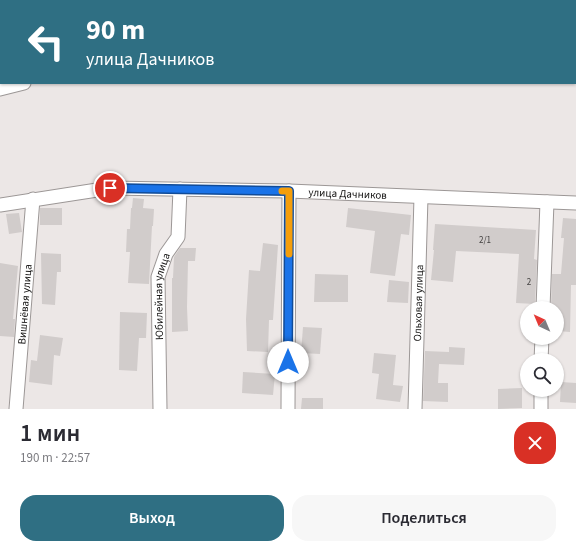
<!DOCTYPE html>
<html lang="ru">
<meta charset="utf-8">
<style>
:root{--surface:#fff;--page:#f7f7f7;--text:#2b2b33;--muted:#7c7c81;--accent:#2f6f83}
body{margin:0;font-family:"Source Sans 3",sans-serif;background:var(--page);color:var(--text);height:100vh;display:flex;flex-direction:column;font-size:15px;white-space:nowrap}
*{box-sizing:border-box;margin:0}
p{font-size:13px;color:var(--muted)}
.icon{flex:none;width:22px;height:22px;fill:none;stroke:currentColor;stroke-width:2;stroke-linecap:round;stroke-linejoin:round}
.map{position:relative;height:409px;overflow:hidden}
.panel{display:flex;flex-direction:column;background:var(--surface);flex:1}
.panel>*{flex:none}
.top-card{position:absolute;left:0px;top:0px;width:576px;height:84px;box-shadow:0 1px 3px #0004;background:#2f6f83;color:#fff;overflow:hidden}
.needle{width:26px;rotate:316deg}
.fabs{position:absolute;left:520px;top:301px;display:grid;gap:8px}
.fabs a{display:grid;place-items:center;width:44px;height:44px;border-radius:50%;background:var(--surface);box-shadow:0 1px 3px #0004;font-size:20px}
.pin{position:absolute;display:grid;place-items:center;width:34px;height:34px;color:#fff;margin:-17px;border:2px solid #fff;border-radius:50%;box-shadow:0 1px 4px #0007}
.me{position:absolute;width:44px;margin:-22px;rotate:0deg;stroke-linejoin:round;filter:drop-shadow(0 0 3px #0008)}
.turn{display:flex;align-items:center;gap:14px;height:84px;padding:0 20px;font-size:18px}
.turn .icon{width:52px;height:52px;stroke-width:2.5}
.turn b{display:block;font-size:28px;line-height:34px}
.round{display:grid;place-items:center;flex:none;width:42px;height:42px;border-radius:16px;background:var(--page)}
.headline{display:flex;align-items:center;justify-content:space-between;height:68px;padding:0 20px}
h1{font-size:24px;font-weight:600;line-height:30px}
.cta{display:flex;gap:8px;margin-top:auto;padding:8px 20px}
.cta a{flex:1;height:46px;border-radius:16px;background:var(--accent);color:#fff;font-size:16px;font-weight:600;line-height:46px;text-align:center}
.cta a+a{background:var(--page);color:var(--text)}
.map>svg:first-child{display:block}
</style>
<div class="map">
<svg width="576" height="409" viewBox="0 0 576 409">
<rect width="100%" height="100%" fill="#ece7e6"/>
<g fill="#d1cccb">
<path d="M133,198L144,199L143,208L154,209L153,226H152L149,284L128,283L130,252H126L127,229H130L131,208H132Z"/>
<rect x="40" y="208" width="22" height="17"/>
<path d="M348,208L411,215L409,235L401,234L395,276L370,273L375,231L346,227Z"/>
<path d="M19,213L22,232L9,234L6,214Z"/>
<path d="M563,218L576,219V285H571L570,332L557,331V308H551L552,274H561L564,238H561Z"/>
<path d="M435,224L536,230L534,259L537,260L535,304L516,303L519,254L456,251L453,282L431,280L434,250H433Z"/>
<path d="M263,243L278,245L273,320H269L268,352L247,351L246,319L249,270L260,271Z"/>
<path d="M180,248H196L195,261H188L187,307L188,331L172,332V278H173L174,257Z"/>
<path d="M41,253L61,254V272H57L55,305L42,304Z"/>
<path d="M0,263L18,266L13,319H15L14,337L0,336Z"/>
<path d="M315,274L348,275V302H314Z"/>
<path d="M389,280L409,282L408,303L387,302Z"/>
<path d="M120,312L147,313L146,338H139L137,371L119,370Z"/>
<path d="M303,327L322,328L320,354L301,353Z"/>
<path d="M40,335L63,338L60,356L54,355L52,385L29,382L31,360L37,361Z"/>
<path d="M449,347L465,348L464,365L439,364L438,383H448V402L423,401L425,351L449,352Z"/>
<path d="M374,353L396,355L393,385L403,386L400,402L376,399L379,374L372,373Z"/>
<path d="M243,372L275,374L273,395L242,393Z"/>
<path d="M561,382L576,383V403L560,402Z"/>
<path d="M522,388V408L498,409V389Z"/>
<path d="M302,398H323V409H301Z"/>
</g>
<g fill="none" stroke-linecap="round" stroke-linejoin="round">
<g stroke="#9c9796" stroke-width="15">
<g id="minor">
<path d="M575,45H576"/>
<path d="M0,89L24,83"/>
<path id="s1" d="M0,205L110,188L289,191L576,203"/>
<path d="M543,308L547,202"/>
<path d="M541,360L542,338"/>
<path d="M541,390V409"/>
<path id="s2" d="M16,409L33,199"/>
<path id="s3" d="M160,409L158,277L166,254L178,237L180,189"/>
<path d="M288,409L289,191"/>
<path id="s4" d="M415,409L421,197"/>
</g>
</g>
<use href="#minor" stroke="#fff" stroke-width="13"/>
</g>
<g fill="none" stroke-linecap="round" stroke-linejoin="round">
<g stroke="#114b97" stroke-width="10">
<path id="route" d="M110,188L289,191L288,362"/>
</g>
<use href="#route" stroke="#1a73e8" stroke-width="7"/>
<path stroke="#f59e0b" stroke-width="7" d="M282,191H289V254"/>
</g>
<g text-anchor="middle" stroke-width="4" stroke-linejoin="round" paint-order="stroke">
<g font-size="9" fill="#434140">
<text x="485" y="243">2/1</text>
<text x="529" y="285">2</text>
</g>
<g font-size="11" fill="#141312" stroke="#f9f4f3">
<text dy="4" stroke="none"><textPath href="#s1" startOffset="349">улица Дачников</textPath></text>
<text dy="4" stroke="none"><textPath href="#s3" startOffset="113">Юбилейная улица</textPath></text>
<text dy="4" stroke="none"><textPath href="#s4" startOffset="106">Ольховая улица</textPath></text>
<text dy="4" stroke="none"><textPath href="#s2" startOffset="105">Вишнёвая улица</textPath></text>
</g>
</g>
</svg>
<div class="fabs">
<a><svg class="needle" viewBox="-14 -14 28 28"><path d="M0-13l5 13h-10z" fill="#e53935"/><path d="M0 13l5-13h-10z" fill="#7c7c81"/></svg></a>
<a><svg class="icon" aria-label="search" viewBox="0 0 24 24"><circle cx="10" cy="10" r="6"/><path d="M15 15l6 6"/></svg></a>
</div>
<div class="pin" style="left:110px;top:188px;background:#d93025"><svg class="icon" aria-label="arrive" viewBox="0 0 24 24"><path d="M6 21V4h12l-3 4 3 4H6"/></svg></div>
<svg class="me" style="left:288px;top:362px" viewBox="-20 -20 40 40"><circle r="19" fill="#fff"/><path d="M0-13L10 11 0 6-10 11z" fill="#1a73e8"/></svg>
<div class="top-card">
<div class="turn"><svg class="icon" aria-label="left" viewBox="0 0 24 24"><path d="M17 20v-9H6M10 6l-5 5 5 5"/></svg><div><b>90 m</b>улица Дачников</div></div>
</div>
</div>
<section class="panel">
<div class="headline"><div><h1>1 мин</h1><p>190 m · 22:57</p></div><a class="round" style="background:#d93025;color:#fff"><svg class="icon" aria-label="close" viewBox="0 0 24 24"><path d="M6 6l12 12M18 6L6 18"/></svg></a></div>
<div class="cta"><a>Выход</a><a>Поделиться</a></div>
</section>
